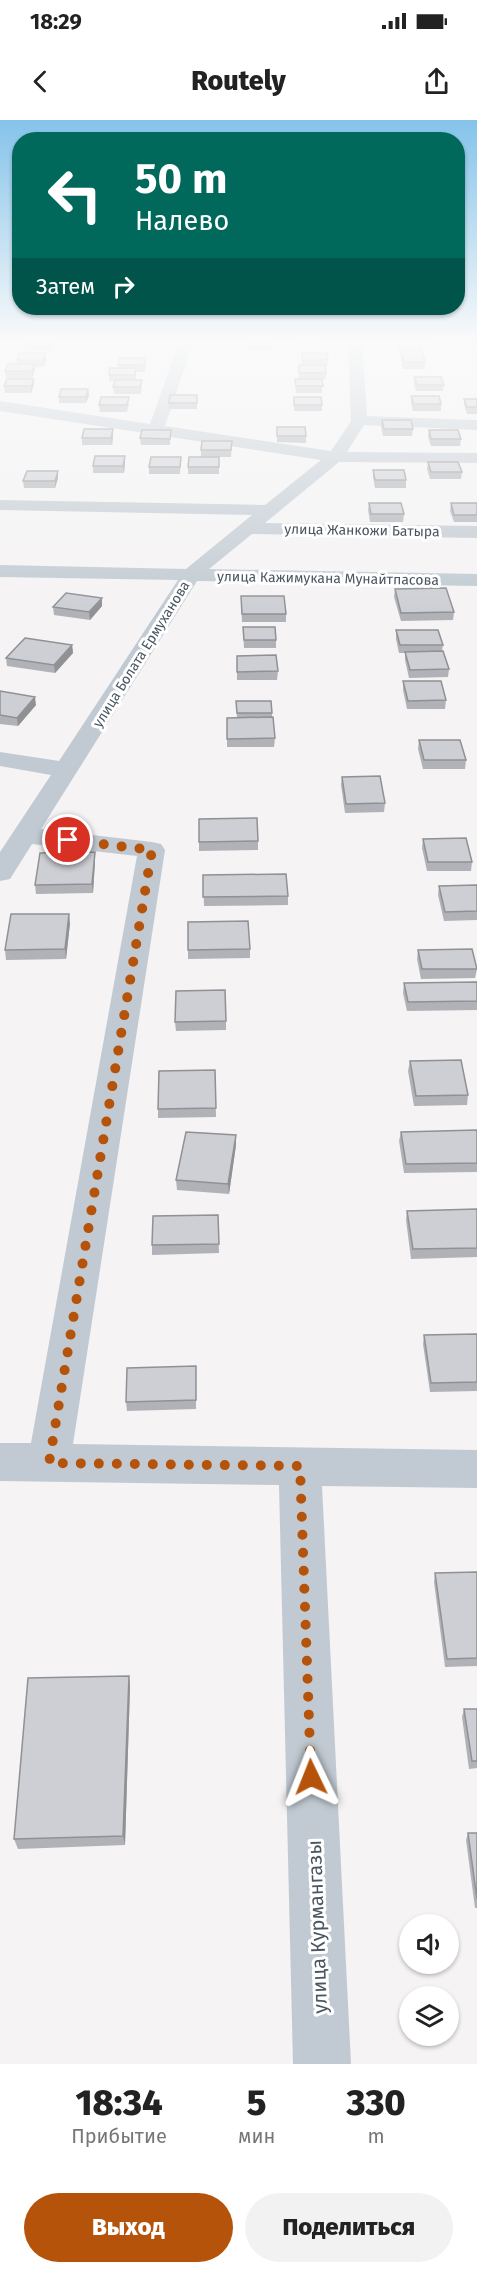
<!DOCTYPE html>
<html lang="ru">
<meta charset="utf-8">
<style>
:root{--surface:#fff;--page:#f2f2f2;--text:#222;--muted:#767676;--accent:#b45309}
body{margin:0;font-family:"Fira Sans",sans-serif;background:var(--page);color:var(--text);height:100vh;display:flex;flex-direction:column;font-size:22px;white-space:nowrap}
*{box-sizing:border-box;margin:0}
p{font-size:20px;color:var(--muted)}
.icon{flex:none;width:33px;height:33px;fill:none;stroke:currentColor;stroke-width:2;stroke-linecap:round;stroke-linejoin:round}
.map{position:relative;height:1944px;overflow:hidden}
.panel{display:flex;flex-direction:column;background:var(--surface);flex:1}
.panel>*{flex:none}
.guide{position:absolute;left:12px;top:12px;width:453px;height:183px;border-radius:24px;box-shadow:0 2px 4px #0004;background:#00695c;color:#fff;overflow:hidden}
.tools{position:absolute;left:399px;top:1794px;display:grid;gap:12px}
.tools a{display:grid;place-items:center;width:60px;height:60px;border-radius:50%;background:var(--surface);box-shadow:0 2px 4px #0004;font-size:30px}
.pin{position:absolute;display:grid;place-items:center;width:51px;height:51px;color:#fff;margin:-26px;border:3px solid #fff;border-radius:50%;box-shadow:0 2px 6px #0007}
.me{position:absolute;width:66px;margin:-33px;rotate:358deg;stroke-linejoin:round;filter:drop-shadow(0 0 4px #0008)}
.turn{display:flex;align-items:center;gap:21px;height:126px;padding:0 24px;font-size:27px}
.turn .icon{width:78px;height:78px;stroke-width:2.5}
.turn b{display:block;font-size:42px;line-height:51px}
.then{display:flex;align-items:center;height:57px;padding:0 24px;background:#0003;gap:12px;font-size:22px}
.eta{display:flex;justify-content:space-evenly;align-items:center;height:102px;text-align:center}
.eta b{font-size:36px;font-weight:800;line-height:42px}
.action{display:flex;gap:12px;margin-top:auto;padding:12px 24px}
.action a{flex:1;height:69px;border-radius:36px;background:var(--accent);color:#fff;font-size:24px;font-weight:800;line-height:69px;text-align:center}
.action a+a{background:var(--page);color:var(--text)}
.status{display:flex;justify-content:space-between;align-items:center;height:42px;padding:0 30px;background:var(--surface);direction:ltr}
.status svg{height:16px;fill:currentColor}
header{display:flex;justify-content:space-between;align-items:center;height:78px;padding:0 24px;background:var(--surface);font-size:27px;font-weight:800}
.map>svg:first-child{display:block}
</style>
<div class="status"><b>18:29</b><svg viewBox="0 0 49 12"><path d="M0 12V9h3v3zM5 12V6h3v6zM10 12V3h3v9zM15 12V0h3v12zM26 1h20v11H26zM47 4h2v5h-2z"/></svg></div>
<header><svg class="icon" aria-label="back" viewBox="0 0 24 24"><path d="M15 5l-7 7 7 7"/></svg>Routely<svg class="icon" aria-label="share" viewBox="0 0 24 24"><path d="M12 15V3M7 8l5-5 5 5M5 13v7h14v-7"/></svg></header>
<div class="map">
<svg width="477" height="1944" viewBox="0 0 477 1944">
<rect width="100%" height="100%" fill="#f5f3f3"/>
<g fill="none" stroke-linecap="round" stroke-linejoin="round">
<g fill="#c1cad2" fill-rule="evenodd">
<path d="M0,220H11L5,228L0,229Z"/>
<path d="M180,220H194L165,306L331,331L351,301L348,220H362L367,296L477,300V310L364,305L347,332L477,333V343L339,342L265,403L477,406V418L252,414L209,449L477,454V466L197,461L41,709L152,722L161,724L165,730L73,1324L477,1330V1368L322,1366L351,1944H293L279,1365L0,1361V1323H31L137,736L32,724L10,759L0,761V732L51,655L0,646V632L59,641L178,460L0,457V445L186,449L252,395L0,390V380L265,385L321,340L0,291V281L150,304Z"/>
</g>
</g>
<g fill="#b0b2b7">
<path d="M140,220H166L165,222H141Z"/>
<rect x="200" y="220" width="25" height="2"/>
<rect x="248" y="220" width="25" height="10"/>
<rect x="297" y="220" width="25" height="4"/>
<path d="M398,220H419L425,242V249H403L398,224Z"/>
<path d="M427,220H477V225H428Z"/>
<path d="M54,223L52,230H27L26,224Z"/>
<path d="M302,233L328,240V246H325L326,259H322V273H296L295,259H299V245H302Z"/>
<path d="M17,240H46L43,247H34L35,250L32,258H6L5,251L18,244Z"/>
<path d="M118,245H146L145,252H136V260L142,266L141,274H114L113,267L115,261H109V255L118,248Z"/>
<path d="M414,257L444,265L443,271H416L414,264Z"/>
<path d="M34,265L31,273H5L4,266Z"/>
<path d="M89,275L86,283H59V277Z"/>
<path d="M197,275V289H169V283Z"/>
<path d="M411,276L441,284V291H413L411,283Z"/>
<path d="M294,277L322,285V291H294Z"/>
<path d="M464,279H477V294H467L464,285Z"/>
<path d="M129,284L127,292H100L99,285Z"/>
<path d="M382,300L413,309L412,316H383L381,307Z"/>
<path d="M277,307L306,316V323L277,322Z"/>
<path d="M171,310L170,325H141L140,318Z"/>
<path d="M429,310L461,319L460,326H431L428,317Z"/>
<path d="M113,316L112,325H82V318Z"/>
<path d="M232,321L231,337H201V330Z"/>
<path d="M125,336V343L124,353H93V346Z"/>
<path d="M181,337L180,354H149V347Z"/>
<path d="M219,337V354H188V347Z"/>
<path d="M428,342L462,352L461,359H430L427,349Z"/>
<path d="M373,350L406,360V368H375L373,357Z"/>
<path d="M58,358L55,368H24L23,361Z"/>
<path d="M369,383L404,394L403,402H370L368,390Z"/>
<path d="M451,383H477V402H454L450,391Z"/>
<path d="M395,469L454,492L453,500L401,501L394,477Z"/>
<path d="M241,476L286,494V502H242Z"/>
<path d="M102,486L90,500L54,495L53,487Z"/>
<path d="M243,507L276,520V528H244Z"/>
<path d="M396,510L443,525L442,531L449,549L448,557L409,558L405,540V533H399L396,519Z"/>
<path d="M72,525L73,533L55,553L7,546L6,538Z"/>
<path d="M237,536L278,551L277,560H237Z"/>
<path d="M403,561L446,580L445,589H407L403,570Z"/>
<path d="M0,571L36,585L18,606L0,604Z"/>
<path d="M236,581L272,593V597L237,598Z"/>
<path d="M227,598L275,618L274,627H227Z"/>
<path d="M419,620L466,640L465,649H423L418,629Z"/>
<path d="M342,657L385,683L384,692L345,693L341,665Z"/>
<path d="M199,699L258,721V730L199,731Z"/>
<path d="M423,719L472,742L471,751H427L422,728Z"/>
<path d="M95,732V741L93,773L36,774L35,765Z"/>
<path d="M203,755L288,776V785L204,786Z"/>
<path d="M477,765V800L444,801L438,775L439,766Z"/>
<path d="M188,802L250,829V838L188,839Z"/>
<path d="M70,803L66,839L6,840L5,830Z"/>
<path d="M418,830L477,849L475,858L421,859L417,839Z"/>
<path d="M477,862V890L407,891L403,873L404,863Z"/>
<path d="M226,901V910L176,911L175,902Z"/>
<path d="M410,941L468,975L467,985L414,986L408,951Z"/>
<path d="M215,950L216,997L158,998V989Z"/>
<path d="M477,1010V1052L404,1053L399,1021L401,1012Z"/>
<path d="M236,1025L229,1074L177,1070L176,1060Z"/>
<path d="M477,1089V1137L411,1139L406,1100L407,1091Z"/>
<path d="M218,1095L219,1133L152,1135V1125Z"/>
<path d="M477,1214V1271L430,1272L423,1224L424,1215Z"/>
<path d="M196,1246V1289L127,1291L126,1282Z"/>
<path d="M477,1452V1546L445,1547L434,1462L435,1453Z"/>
<path d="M129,1556L130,1567L125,1725L18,1729L14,1719Z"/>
<path d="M464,1589H477V1648L469,1649L462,1597Z"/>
<path d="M468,1713H477V1788H475L466,1720Z"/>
</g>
<g fill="#909195">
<path d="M52,220H54V223L52,230L51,224Z"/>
<path d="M45,233L46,240L43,247V240Z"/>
<path d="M34,244L35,250L32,258V251Z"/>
<path d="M34,259V265L31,273V266Z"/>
<path d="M88,269L89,275L86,283V277Z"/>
<path d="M113,309V316L112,325L111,318Z"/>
<path d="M125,336V343L124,353L123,346Z"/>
<path d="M58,351V358L55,368V361Z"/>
<path d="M102,478V486L90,500L89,492Z"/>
<path d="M72,525L73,533L55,553L54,545Z"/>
<path d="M35,577L36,585L18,606L17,598Z"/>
<path d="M95,732V741L93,773L92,764Z"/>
<path d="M69,794L70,803L66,839L65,829Z"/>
<path d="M236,1015V1025L229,1074L228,1064Z"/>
<path d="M129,1556L130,1567L125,1725L123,1716Z"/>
</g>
<g fill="#cdcfd5" stroke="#909195" stroke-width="1.5">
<path d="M28,220H52L51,224H26Z"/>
<rect x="248" y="220" width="25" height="4"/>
<path d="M398,220H419L425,242H404Z"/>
<path d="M20,233H45L43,240H17Z"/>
<path d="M302,233H327L328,240H302Z"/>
<path d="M120,238H146L144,245H118Z"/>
<path d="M8,244H34L32,251H5Z"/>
<path d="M299,245H325L326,253H299Z"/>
<path d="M110,248H136L135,255H109Z"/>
<path d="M414,257H441L444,265H417Z"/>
<path d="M7,259H34L31,266H4Z"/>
<path d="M295,259H322L323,266H296Z"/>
<path d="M115,260H142L140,267H113Z"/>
<path d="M61,269H88L86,277H59Z"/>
<path d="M170,275H197V283H169Z"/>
<path d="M411,276H439L441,284H414Z"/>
<path d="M101,277H129L127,285H99Z"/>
<path d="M294,277H321L322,285H294Z"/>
<path d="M464,279H477V287H467Z"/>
<path d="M382,300H411L413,309H384Z"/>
<path d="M277,307H305L306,316H277Z"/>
<path d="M84,309H113L111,318H82Z"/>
<path d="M142,310H171L170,319L140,318Z"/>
<path d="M429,310H458L461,319H431Z"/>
<path d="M202,321H232L231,330H201Z"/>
<path d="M95,336H125L123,346H93Z"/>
<path d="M151,337H181L180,347H149Z"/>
<path d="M189,337H219V347H188Z"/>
<path d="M428,342H458L462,352H431Z"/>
<path d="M373,350H404L406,360H375Z"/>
<path d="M27,351H58L55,361H23Z"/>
<path d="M369,383H401L404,394H371Z"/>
<path d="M451,383H477V395H454Z"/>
<path d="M446,468L454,492L401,493L395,469Z"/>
<path d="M66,473L102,478L89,492L53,487Z"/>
<path d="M241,476H284L286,494H242Z"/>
<path d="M243,507H275L276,520H244Z"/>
<path d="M396,510H438L443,525H400Z"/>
<path d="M25,518L72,525L54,545L6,538Z"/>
<path d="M443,531L449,549L410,550L405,532Z"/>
<path d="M276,535L278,551L237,552V536Z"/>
<path d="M403,561H441L446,580L408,581Z"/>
<path d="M0,571L35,577L17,598L0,595Z"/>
<path d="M236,581H271L272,593H237Z"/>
<path d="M273,597L275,618L227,619V598Z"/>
<path d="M419,620H460L466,640H424Z"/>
<path d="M380,656L385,683L346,684L342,657Z"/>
<path d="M257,698L258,721L199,722V699Z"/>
<path d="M466,718L472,742H428L423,719Z"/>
<path d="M95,732L92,764L35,765L40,733Z"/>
<path d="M286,754L288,776L203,777V755Z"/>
<path d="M477,765V791L445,792L439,766Z"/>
<path d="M11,794H69L65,829L5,830Z"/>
<path d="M248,801L250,829L188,830V802Z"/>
<path d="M472,829L477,849H422L418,830Z"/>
<path d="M477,862V881L408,882L404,863Z"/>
<path d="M225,870L226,901L175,902L176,871Z"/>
<path d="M461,940L468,975L416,976L410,941Z"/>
<path d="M215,950L216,988L158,989L159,951Z"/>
<path d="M477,1010V1043L406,1044L401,1012Z"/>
<path d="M186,1012L236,1015L228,1064L176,1060Z"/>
<path d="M477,1089V1128L413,1129L407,1091Z"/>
<path d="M218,1095L219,1124L152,1125L153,1096Z"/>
<path d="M477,1214V1262L431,1263L424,1215Z"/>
<path d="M196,1246V1280L126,1282L127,1248Z"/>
<path d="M477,1452V1538L447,1539L435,1453Z"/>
<path d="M129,1556L123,1716L14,1719L28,1558Z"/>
<path d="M464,1589H477V1641H472Z"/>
<path d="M468,1713H477V1779Z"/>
</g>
<linearGradient id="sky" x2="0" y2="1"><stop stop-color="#85c3ea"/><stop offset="0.45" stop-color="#fafafa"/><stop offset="1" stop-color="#fafafa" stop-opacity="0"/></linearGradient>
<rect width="477" height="492" fill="url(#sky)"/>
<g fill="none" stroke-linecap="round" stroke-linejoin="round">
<path stroke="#b45309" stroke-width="10" stroke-dasharray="0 18" d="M68,720L152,730L49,1343L300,1346L311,1657"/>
</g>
<g text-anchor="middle" stroke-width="6" stroke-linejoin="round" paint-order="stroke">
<g font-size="14" fill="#4a5661" stroke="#fff">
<text transform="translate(362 410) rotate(1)" y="5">улица Жанкожи Батыра</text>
<text transform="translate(328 458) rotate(1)" y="5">улица Кажимукана Мунайтпасова</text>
<text transform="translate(141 534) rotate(-58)" y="5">улица Болата Ермуханова</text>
</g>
<g font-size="20" fill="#4a5661" stroke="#fff">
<text transform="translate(317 1807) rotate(-92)" y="7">улица Курмангазы</text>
</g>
</g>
</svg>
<div class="tools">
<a><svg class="icon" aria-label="sound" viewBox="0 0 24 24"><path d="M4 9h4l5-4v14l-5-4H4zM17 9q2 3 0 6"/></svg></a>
<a><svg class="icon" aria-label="layers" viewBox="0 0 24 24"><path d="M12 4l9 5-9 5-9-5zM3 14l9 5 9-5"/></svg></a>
</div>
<div class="pin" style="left:68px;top:720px;background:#d93025"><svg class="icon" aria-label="arrive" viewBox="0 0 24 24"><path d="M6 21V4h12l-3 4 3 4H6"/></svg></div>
<svg class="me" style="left:311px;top:1657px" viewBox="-20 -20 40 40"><path d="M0-17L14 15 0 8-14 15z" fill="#b45309" stroke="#fff" stroke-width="4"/></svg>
<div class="guide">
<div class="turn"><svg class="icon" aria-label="left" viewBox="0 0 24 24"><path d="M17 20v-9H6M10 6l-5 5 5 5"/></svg><div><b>50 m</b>Налево</div></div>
<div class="then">Затем<svg class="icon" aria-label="right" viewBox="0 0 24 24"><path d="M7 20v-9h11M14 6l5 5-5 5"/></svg></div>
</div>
</div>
<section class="panel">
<div class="eta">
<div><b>18:34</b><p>Прибытие</p></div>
<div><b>5</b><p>мин</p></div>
<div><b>330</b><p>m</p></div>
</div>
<div class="action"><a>Выход</a><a>Поделиться</a></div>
</section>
